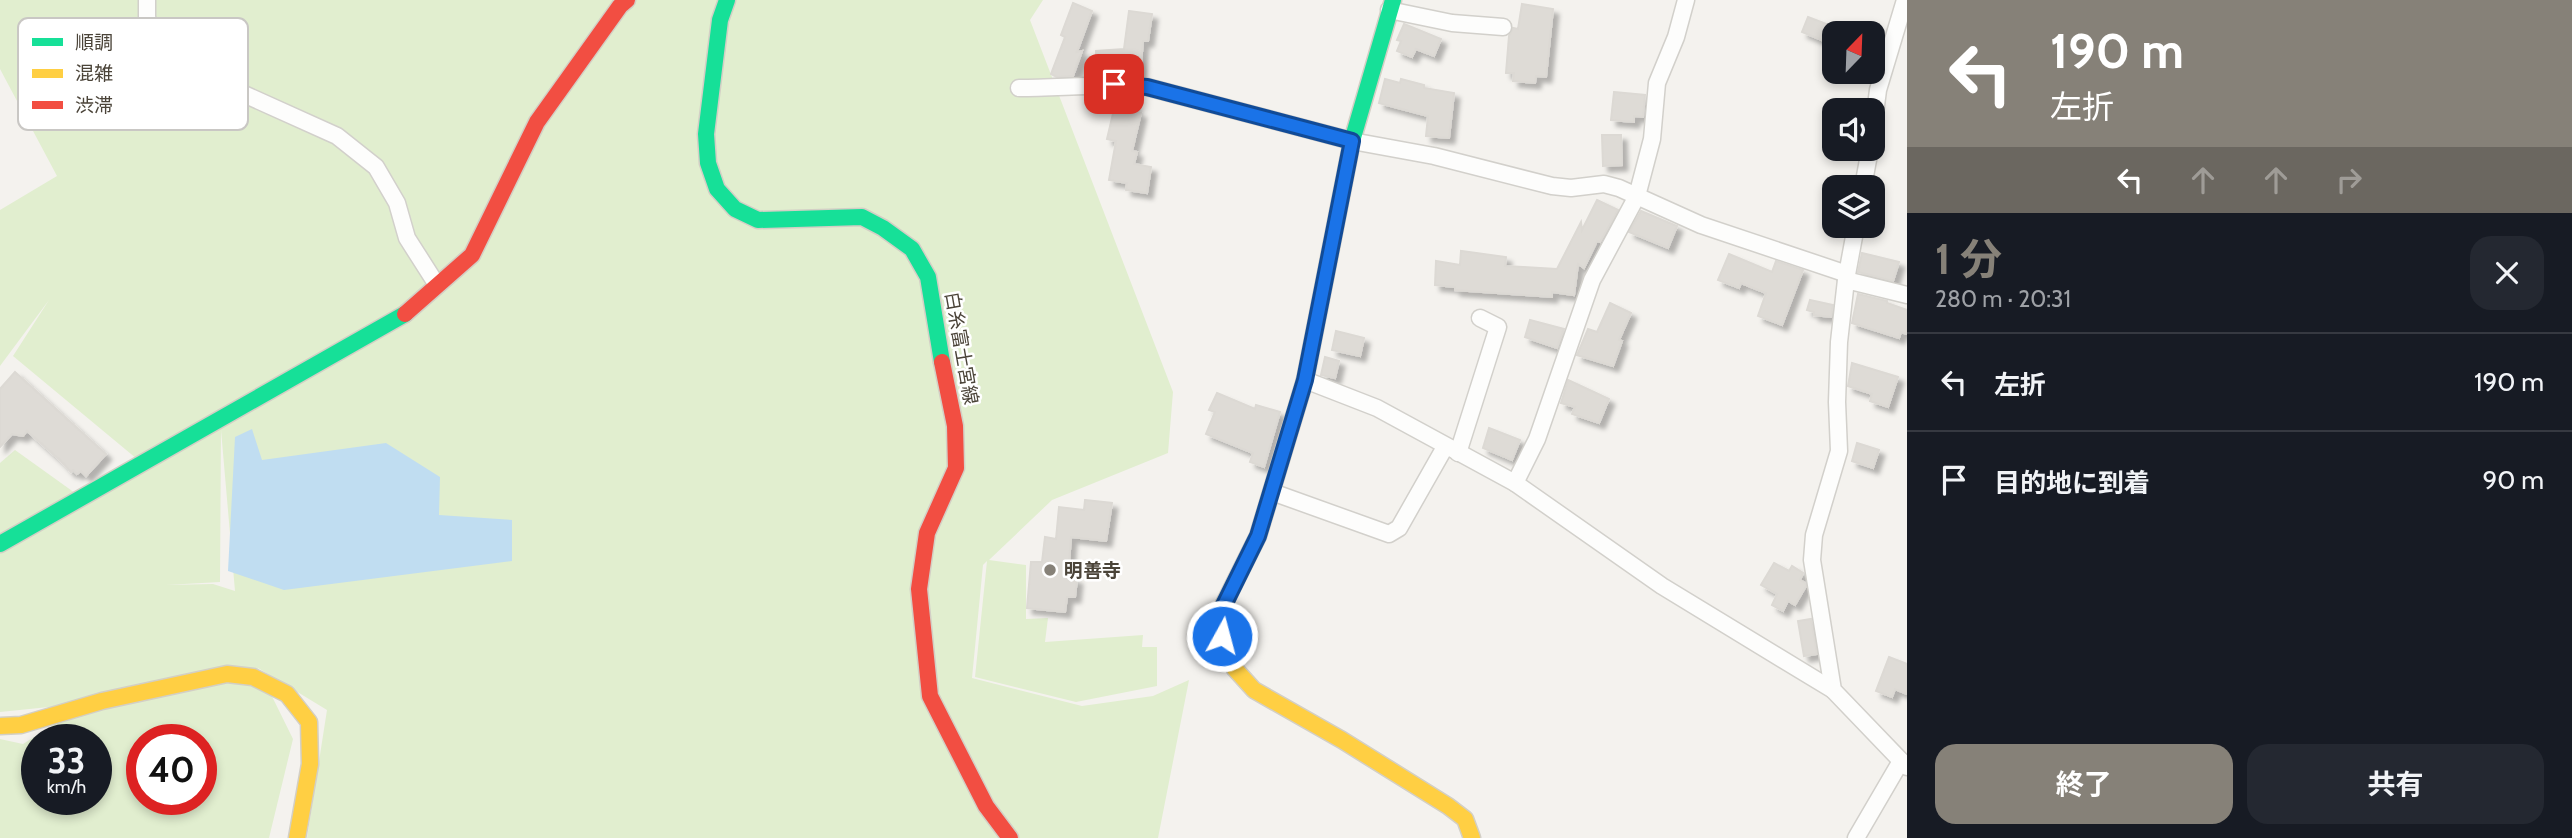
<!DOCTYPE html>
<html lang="ja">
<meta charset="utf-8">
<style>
:root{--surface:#171b24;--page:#242831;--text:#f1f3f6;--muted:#9ea1a6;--line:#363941;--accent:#868178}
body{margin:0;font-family:Cabin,"Noto Sans JP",sans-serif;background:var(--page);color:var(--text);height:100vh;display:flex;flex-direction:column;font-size:26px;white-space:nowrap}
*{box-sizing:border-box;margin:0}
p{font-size:23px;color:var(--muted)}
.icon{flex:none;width:38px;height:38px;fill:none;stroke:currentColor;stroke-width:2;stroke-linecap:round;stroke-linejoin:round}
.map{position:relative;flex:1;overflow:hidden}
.sheet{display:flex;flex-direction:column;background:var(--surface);width:665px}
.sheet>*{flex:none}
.banner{background:#868178;color:#fff;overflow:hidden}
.needle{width:46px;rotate:23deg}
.controls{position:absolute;left:1822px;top:21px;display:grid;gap:14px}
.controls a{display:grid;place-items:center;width:63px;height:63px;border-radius:14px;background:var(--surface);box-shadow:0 4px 10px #0003;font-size:35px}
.speed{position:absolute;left:21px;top:724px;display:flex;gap:14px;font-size:35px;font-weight:700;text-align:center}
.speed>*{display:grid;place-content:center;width:91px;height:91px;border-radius:50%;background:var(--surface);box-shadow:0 4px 10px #0003;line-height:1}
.speed small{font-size:18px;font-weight:400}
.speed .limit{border:10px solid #d22;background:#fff;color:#111}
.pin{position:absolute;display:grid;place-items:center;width:60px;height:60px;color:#fff;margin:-30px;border-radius:14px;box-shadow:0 4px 10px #0006}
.me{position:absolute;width:77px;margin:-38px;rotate:7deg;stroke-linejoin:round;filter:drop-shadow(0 0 5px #0008)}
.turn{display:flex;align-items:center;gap:24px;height:147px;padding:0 28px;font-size:32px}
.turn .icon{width:91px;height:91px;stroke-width:2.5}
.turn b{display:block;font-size:49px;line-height:60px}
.lanes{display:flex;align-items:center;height:66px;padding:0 28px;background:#0003;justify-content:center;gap:35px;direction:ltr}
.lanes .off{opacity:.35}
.round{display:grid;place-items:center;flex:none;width:74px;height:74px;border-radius:21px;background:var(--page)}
.summary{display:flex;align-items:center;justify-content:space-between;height:119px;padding:0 28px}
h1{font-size:42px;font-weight:700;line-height:52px;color:var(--accent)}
.action{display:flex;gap:14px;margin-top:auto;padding:14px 28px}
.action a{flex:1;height:80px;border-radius:21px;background:var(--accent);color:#fff;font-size:28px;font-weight:700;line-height:80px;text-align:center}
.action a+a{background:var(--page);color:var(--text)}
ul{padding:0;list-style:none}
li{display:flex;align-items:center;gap:21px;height:98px;padding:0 28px;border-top:2px solid var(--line)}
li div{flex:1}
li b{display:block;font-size:26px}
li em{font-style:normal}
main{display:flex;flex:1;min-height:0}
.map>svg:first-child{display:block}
</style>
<main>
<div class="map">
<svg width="1907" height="838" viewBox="0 0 1907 838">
<defs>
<filter id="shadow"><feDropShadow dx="5.5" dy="5.5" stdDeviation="2" flood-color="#0004"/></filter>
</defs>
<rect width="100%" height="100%" fill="#f4f2ee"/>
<g fill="#e1eecf" fill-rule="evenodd">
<path d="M0,0H1043L1030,20L1173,392L1168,453L1052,500L989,560L1026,565V619L1048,618L1045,642L1143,635L1142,647H1157V686L1076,702L975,677L987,561L983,565L972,678L1082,706L1153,696L1189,680L1158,838H307L327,710L258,668L293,739L269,838H0V739L23,744L88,703L0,712V547L137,459L13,356L49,300L0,366V210L57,176L0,69ZM221,430L235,591L213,584L166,585L220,582ZM37,740H96V800H37ZM142,740H201V800H142Z"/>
<path d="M15,450L75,493L0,535V463Z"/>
</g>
<path fill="#c0ddf1" d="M252,429L262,460L386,443L440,477L439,515L512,520V561L284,590L228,571L235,437Z"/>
<g fill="#dedbd6" stroke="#dcd9d4" stroke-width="2" filter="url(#shadow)">
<path d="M1073,3L1092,11L1077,52L1082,51L1073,76L1057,77L1051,74L1065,37L1061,35Z"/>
<path d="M1522,4L1553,9L1546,77L1536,76L1535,83L1513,81L1514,73H1506L1509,36L1513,28L1518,29Z"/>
<path d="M1129,11L1152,14L1148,41H1143L1140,76L1097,75L1096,51L1124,49Z"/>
<path d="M1808,17L1834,27V45L1802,32Z"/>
<path d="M1404,24L1441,39L1434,56L1416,49L1412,57L1397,51L1401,41L1397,40Z"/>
<path d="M1385,79L1400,83L1401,79L1424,85V88L1454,93L1449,138L1426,136L1428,116L1379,103Z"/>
<path d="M1614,92L1645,95L1643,117L1634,116V122L1611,120Z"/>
<path d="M1105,96H1130L1128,105L1135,107L1134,111L1141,113L1132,151L1137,152L1134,164L1151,167L1147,193L1126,190L1127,183L1109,180L1116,141L1107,139L1115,105L1104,103Z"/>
<path d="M1602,135H1621L1622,165L1603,166Z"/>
<path d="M1597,200L1618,210L1600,242L1597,241L1584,268L1578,264L1574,295L1552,292V297L1455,290V287L1435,285L1436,261L1460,265L1461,251L1506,257L1505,266L1557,269L1581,222L1582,230Z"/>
<path d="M1641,211L1677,226L1668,248L1629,232Z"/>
<path d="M1862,253L1899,262L1893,281L1858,272Z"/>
<path d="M1729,254L1772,272L1776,261L1803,270L1782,325L1758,316L1766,293L1741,283L1739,288L1718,280Z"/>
<path d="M1858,294L1887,301V303L1907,310V334L1901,332L1899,338L1852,323Z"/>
<path d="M1810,300L1833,305L1831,317L1814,315V312L1807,310Z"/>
<path d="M1610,303L1631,313L1619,340L1622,341L1613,366L1577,355L1588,329L1597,332Z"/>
<path d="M1530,320L1564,329L1557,348L1525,337Z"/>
<path d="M1336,331L1364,338L1360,356L1332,350Z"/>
<path d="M1325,357L1339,361L1335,378L1321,375Z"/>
<path d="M1852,363L1898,377L1888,407L1870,401L1872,394L1848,386Z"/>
<path d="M15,372L106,454L86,476L81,471L77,474L73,470L71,472L61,461L27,431L23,436L12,434L0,447V389Z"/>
<path d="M1568,380L1609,399L1599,423L1572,414L1575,407L1561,403Z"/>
<path d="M1217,393L1255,409L1256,405L1280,412L1264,467L1250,462L1253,453L1206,434L1215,412L1209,410Z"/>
<path d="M1489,428L1520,440L1512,460L1483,448Z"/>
<path d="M1857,443L1879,450L1873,468L1852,461Z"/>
<path d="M1085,500L1112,503L1106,541L1071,537L1068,577L1077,579L1075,597H1067L1065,612L1027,608L1031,562H1042L1045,537L1056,539L1059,507L1084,510Z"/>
<path d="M1774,563L1789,571L1792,566L1803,573L1800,580L1805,583L1806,586L1795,605L1788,601L1783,611L1772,605L1777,594L1761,585Z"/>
<path d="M1811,619L1817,654L1804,656L1798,621Z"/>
<path d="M1889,657L1907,664V694L1895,689L1892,697L1876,691Z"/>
</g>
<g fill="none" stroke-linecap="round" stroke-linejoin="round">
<g stroke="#d2d0cb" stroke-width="19">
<g id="street">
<path d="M147,0V18L158,43L186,68L337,136L376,167L397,203L407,238L437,285"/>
<path d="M1389,10L1452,23L1503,27"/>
<path d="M1019,88C1062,88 1105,83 1147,87L1352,141L1434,156L1552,186L1571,188L1604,184L1619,188L1701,225L1847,274"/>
<path d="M1872,137L1878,90L1905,0"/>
<path d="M1863,187L1870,149"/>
<path d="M1856,226L1846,280L1839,342L1837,402L1839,451L1814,535L1812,560L1833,690L1907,767"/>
<path d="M1846,280L1907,295"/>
<path d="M1305,380L1377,408L1515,483L1662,586L1833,690"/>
<path d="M1458,453L1498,327L1480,318"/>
<path d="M1515,483L1537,439L1592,280L1637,196L1652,139L1657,83L1676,37L1686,0"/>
<path d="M1272,492L1389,534L1399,528L1445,447"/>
<path d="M1856,838L1901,761"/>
</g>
</g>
<g stroke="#d3cfc5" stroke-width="19">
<g id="fast">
<path d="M727,0L720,20L706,134L708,163L717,189L735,209L758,220L862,217L883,228L912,249L928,277L942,362"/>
<path d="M0,544L405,314"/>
<path d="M1224,604L1258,536L1305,380L1352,141L1393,0"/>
</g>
</g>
<g stroke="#d3cfc5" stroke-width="19">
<g id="slow">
<path d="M1224,604L1221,636L1235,669L1254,690L1342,740L1448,806L1465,819L1472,838"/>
<path d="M0,726L21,725L102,701L227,674L253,677L287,694L309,722L310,764L297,838"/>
</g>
</g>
<g stroke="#d3cfc5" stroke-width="19">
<g id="jam">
<path d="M405,314L472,255L537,122L620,6L627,0"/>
<path d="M942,362L955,426L956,468L927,533L919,589L930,696L986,806L1010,838"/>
</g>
</g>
<use href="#street" stroke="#fdfdfc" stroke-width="16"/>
<use href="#fast" stroke="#16e098" stroke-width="16"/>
<use href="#slow" stroke="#ffcf43" stroke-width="16"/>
<use href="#jam" stroke="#f24e42" stroke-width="16"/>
</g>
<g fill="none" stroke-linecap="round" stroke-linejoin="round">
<g stroke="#114b97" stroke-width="18">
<path id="route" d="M1114,84L1147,87L1352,141L1305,380L1258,536L1224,605L1222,636"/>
</g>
<use href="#route" stroke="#1a73e8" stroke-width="12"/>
</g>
<circle fill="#868178" stroke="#fff" stroke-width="2.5" cx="1050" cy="570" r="7"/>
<g text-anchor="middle" stroke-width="5" stroke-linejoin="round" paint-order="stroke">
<g font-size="19" fill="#4b4439" stroke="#fff">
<text transform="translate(962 348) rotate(80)" y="7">白糸富士宮線</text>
</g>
<g font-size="19" font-weight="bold" fill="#4b4439" stroke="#fff" text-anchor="start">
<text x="1064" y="577">明善寺</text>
</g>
</g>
<rect x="18" y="18" width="230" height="112" rx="10" fill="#fff" stroke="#c9c7c4" stroke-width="2"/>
<rect x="32" y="38" width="31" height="8" fill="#16e098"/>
<rect x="32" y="69" width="31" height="9" fill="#ffcf43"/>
<rect x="32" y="101" width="31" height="8" fill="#f24e42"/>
<g font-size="19" fill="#4b4439">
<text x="75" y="49">順調</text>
<text x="75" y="80">混雑</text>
<text x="75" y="112">渋滞</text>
</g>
</svg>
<div class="controls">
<a><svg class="needle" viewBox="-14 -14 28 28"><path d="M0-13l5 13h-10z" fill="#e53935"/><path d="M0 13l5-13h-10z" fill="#9ea1a6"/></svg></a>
<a><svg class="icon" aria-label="sound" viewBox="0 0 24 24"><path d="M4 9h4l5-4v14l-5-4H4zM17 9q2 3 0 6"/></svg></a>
<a><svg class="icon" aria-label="layers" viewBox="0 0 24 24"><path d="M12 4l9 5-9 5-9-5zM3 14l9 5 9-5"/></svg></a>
</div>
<div class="speed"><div>33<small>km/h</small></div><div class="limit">40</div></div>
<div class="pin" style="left:1114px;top:84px;background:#d93025"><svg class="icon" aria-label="arrive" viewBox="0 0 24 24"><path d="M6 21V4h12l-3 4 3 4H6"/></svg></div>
<svg class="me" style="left:1222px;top:636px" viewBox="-20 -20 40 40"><circle r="17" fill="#1a73e8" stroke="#fff" stroke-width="3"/><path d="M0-11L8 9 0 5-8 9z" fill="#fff"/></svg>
</div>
<section class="sheet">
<div class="banner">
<div class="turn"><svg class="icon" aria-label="left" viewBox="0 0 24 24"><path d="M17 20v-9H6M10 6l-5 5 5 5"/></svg><div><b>190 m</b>左折</div></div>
<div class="lanes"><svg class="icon" aria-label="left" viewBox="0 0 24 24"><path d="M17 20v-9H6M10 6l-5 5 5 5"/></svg><svg class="icon off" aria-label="ahead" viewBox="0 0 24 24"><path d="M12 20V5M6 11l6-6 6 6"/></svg><svg class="icon off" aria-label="ahead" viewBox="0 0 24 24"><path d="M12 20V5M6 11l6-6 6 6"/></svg><svg class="icon off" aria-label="right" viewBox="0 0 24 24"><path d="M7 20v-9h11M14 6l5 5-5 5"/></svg></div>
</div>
<div class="summary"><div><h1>1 分</h1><p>280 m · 20:31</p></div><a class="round"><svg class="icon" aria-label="close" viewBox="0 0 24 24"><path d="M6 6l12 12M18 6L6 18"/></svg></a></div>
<ul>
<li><svg class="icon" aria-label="left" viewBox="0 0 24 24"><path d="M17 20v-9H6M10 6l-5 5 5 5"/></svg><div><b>左折</b></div><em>190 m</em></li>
<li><svg class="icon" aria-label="arrive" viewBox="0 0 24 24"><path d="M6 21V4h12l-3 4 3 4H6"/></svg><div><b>目的地に到着</b></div><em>90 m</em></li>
</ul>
<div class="action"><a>終了</a><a>共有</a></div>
</section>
</main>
